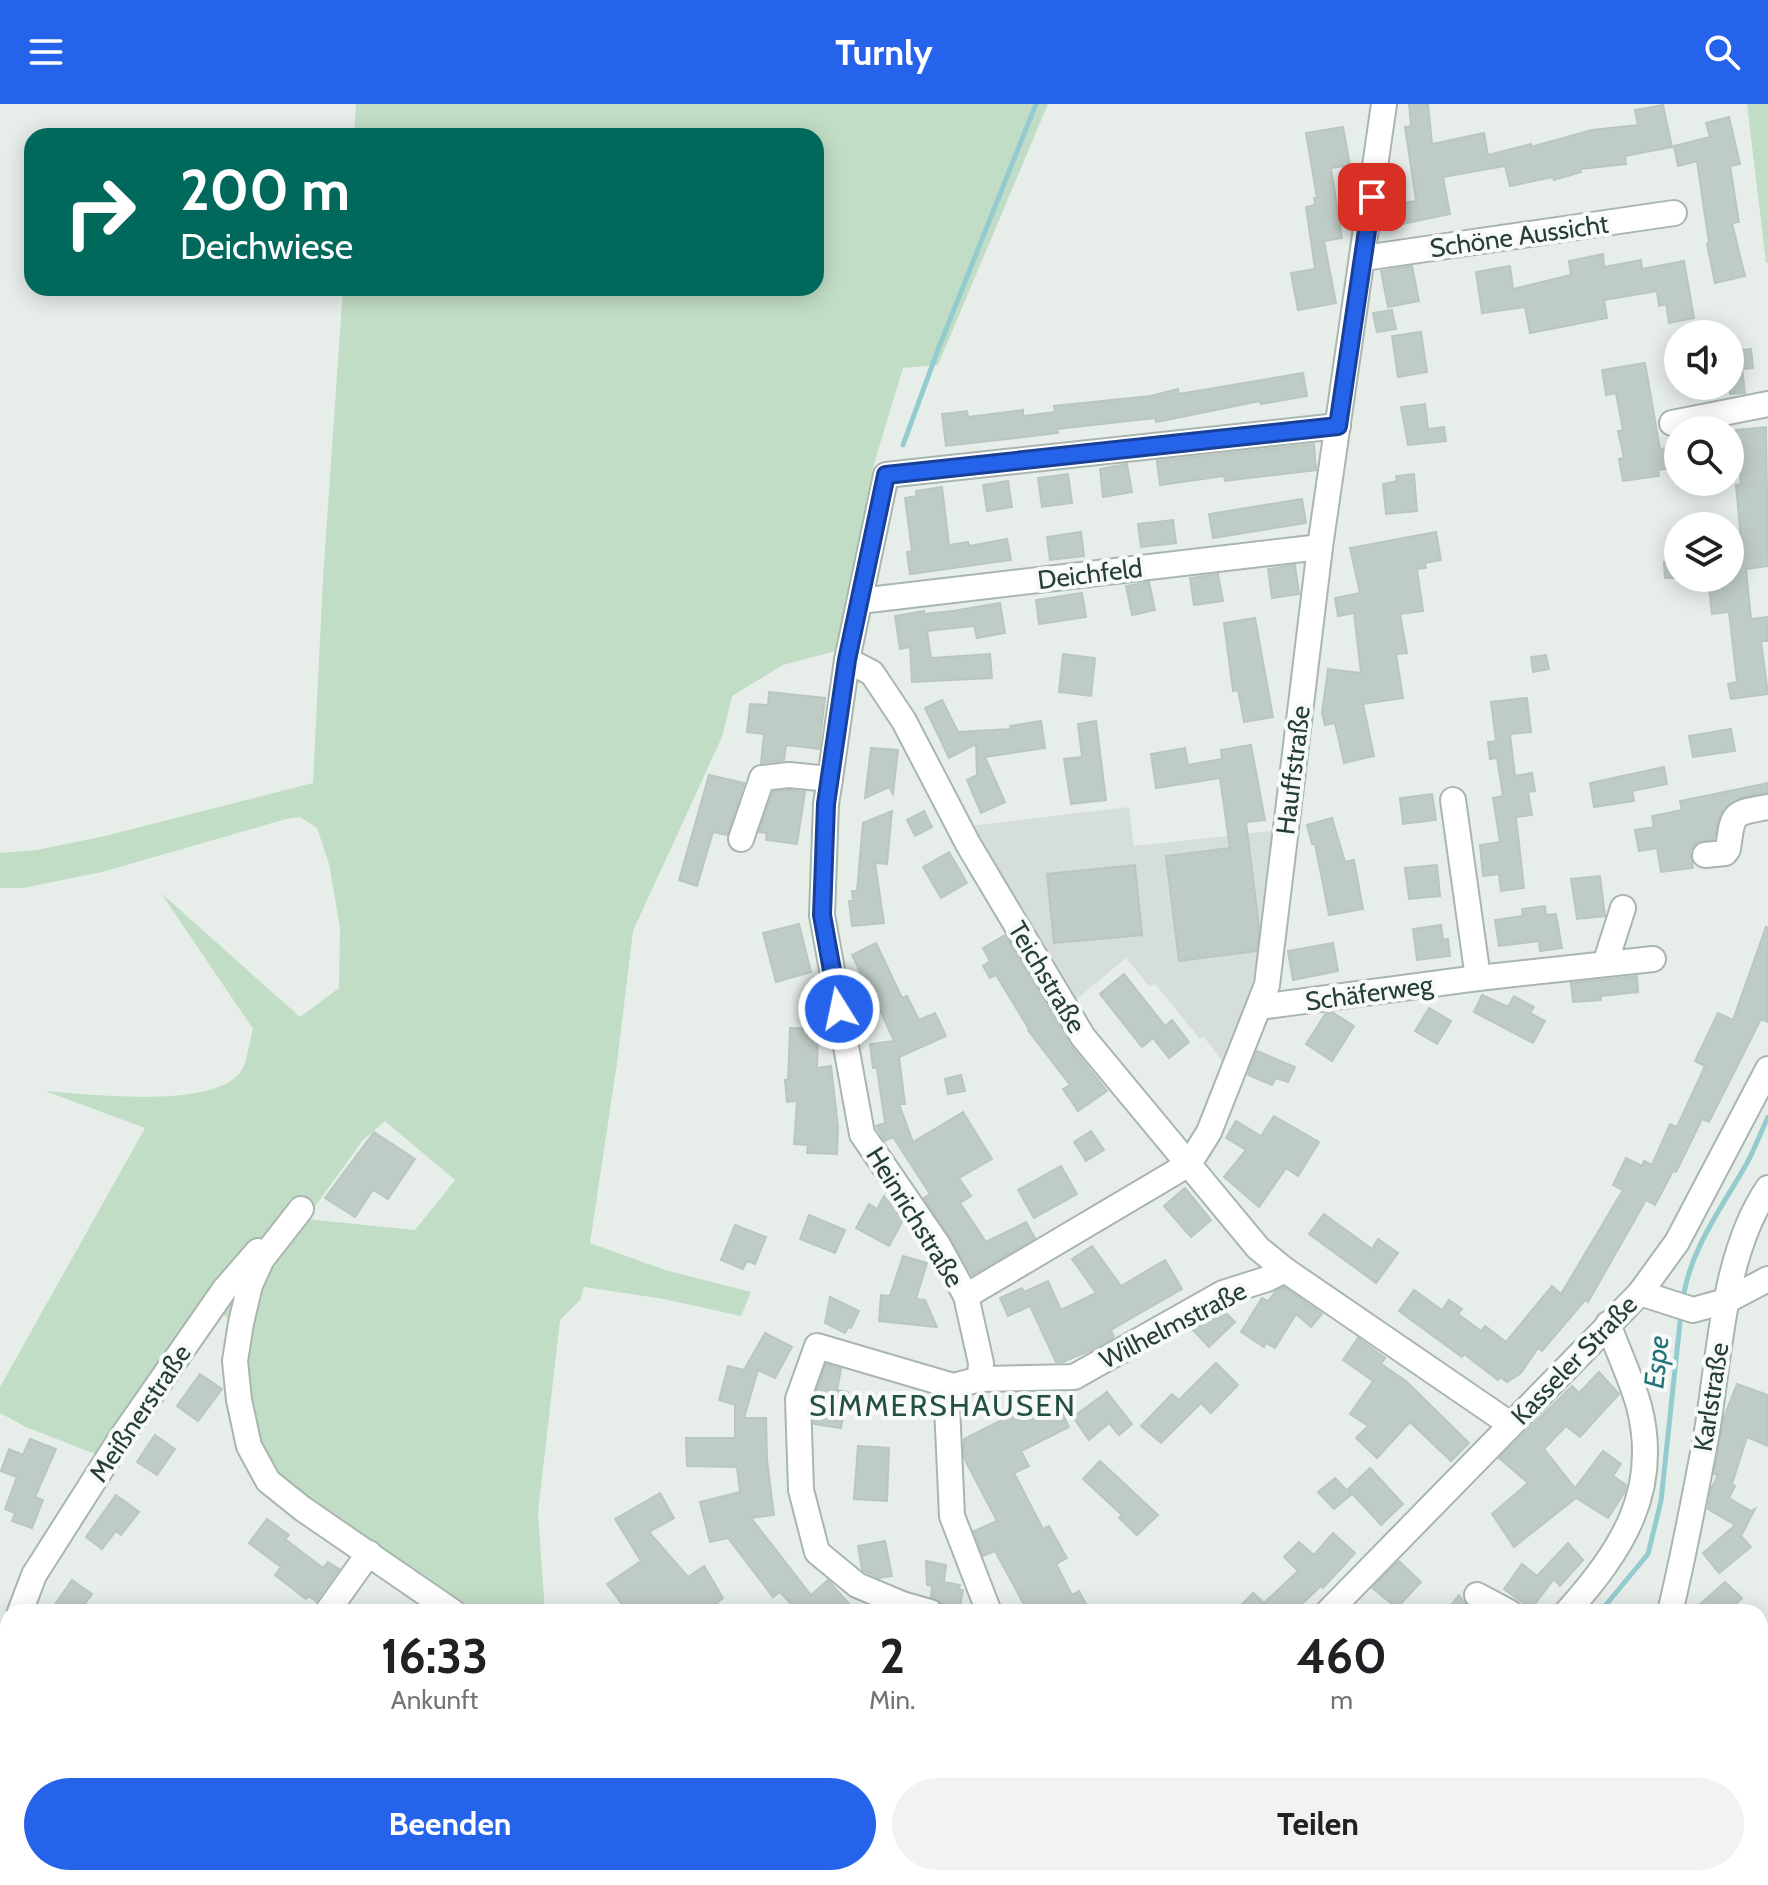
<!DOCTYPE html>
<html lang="de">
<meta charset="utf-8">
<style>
:root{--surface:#fff;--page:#f2f2f2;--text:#202124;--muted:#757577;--accent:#2563eb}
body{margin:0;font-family:Cabin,sans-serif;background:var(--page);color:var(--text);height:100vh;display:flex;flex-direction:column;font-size:30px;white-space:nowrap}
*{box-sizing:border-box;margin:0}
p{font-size:26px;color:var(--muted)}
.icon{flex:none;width:44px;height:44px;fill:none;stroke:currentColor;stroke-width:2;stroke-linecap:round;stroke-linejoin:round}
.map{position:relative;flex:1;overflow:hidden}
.details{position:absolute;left:0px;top:1500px;width:1768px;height:282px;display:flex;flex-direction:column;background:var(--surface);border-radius:24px 24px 0 0;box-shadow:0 4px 20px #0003}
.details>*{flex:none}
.hud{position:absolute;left:24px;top:24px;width:800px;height:168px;border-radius:24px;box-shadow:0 4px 20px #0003;background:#00695c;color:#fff;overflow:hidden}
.buttons{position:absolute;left:1664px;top:216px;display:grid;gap:16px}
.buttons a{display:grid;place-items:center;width:80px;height:80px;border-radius:50%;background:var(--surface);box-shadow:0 4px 20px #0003;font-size:40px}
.pin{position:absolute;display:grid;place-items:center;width:68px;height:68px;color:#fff;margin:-34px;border-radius:16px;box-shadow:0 4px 12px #0006}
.me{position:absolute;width:88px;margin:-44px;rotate:350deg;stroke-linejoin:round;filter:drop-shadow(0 0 6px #0008)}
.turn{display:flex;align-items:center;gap:28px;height:168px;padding:0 24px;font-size:36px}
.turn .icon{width:104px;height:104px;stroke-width:2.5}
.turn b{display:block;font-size:56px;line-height:68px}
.eta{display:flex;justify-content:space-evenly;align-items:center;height:136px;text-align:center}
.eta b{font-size:48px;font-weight:800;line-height:56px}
.cta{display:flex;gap:16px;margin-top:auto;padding:16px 24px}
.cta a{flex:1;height:92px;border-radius:48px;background:var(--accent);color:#fff;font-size:32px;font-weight:800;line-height:92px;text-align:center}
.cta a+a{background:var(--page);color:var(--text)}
header{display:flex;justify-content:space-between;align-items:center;height:104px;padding:0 24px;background:var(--accent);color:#fff;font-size:36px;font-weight:800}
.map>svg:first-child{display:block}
</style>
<header><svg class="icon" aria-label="menu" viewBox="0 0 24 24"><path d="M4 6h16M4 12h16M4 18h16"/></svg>Turnly<svg class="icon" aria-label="search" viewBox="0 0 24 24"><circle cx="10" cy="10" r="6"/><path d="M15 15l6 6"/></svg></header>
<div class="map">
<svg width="1768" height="1781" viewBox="0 0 1768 1781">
<rect width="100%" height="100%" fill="#e7eeea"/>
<g fill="#d5ded9">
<path d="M1129,703L1134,742L1282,726L1259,884L1225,961L1204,933L1200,935L1155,880L1150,883L1126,854L1073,898L971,722Z"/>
<path d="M617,1774H706L698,1781H619Z"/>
</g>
<g fill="#c2ddc6" fill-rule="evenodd">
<path d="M356,0H1048L938,261L903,264L874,360L836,547L783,561L732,592L722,633L633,827L617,959L590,1139L665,1166L751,1188L741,1212L664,1195L584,1183L580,1196L560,1216L538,1409L545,1508H457L270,1367L251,1319L245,1224L204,1199L95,1350L26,1323L0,1309V1283L145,1024L45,987C88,990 215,1006 241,967C248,957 249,937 253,925L161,789L300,913L339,884L340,824L329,760L317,724L300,713L286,715L102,768L23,784H0V749L37,746L105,732L313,679L323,474L343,184H816V32H354ZM385,1017L455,1076L415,1126L306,1115L363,1036Z"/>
<path d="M1747,0H1768V159H1766Z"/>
<path d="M1768,1721V1781H1687L1697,1774H1760V1727Z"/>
</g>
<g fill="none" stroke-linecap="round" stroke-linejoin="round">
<g stroke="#94cbce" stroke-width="5">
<path d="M903,341L939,243L1036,0"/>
<path d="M1683,1195C1690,1145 1723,1102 1747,1059C1755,1044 1761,1028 1768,1013"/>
<path d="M1600,1508L1648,1450L1661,1397L1681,1209"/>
<path d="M1236,1781L1244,1774"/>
</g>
</g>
<g fill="#bfccc5" stroke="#b9c7c0" stroke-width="2">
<path d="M1409,0H1428L1432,40L1484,29L1488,51L1531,40V43L1592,26L1638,21L1635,6L1663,1L1672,43L1625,52L1626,60L1580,65L1581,68L1554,76L1553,73L1510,82L1505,62L1443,73L1450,110L1402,120L1398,100L1416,97L1405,23L1411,22Z"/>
<path d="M1729,13L1740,60L1730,62L1739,118L1732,119L1745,172L1715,179L1707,140L1709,139L1697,57L1678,62L1674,42L1710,33L1706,19Z"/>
<path d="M1343,23L1350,61L1331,64L1342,134L1324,137L1336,199L1298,206L1291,169L1315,165L1306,103L1315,101L1314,94H1317L1306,29Z"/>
<path d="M1603,150L1604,163L1641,156L1642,165L1684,157L1694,214L1669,219L1666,200L1659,202L1657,187L1604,196L1607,214L1530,229L1525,203L1482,209L1476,168L1510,162L1513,185L1571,171L1569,157Z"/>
<path d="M1412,162L1419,197L1388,203L1381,167Z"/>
<path d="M1392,206L1396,225L1377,228L1373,209Z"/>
<path d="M1421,228L1427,268L1398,273L1392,232Z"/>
<path d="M1751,245L1753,264L1742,265L1745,289L1730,290V248Z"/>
<path d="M1645,259L1660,345L1678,343V363L1658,366L1659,372L1623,377L1619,355L1624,354L1618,327L1623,326L1616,289L1606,291L1602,266Z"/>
<path d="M1303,269L1307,292L1261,300L1260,297L1156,318L1155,314L1057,325L1058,329L946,342L942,310L967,307L968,313L1023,306V312L1055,308L1054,302L1151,292L1178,285L1179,290Z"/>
<path d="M1425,300L1428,325L1444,323L1446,337L1408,341L1401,303Z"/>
<path d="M1766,323L1768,462L1746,465L1751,515L1768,513V537H1761L1768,590L1731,595L1728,580L1737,578L1729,508L1712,510L1708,474H1732L1730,438L1741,436L1736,381L1741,380L1736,326Z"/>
<path d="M1314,340L1316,366L1225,377L1224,372L1160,381L1157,357Z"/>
<path d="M1127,360L1132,388L1103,393L1100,365Z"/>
<path d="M1068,370L1072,399L1042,403L1038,374Z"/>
<path d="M1414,370L1417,407L1386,410L1383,380L1397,377L1396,372Z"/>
<path d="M1008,377L1012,403L987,407L983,381Z"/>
<path d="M942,383L949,441L968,438L969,442L1007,435L1011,456L910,470L907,448L912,447L905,394L917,392L916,387Z"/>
<path d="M1302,395L1306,419L1213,434L1209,410Z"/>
<path d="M1173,416L1176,439L1141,443L1138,420Z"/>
<path d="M1081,428L1084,452L1050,456L1047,433Z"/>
<path d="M1436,428L1441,456L1425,459L1426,464L1417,465L1423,507L1400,510L1407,549L1396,550L1403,594L1363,600L1374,652L1344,659L1335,619L1325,621L1322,609L1328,565L1361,569L1354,509L1338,512L1335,494L1360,489L1350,444Z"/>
<path d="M1664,458H1678V474H1665Z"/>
<path d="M1295,461L1299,490L1272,494L1268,465Z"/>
<path d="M1218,470L1223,497L1194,501L1190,474Z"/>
<path d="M1149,478L1155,506L1132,511L1126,482Z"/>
<path d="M1082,489L1086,513L1039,520L1036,496Z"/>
<path d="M1000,499L1005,529L977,534L974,522L927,527L931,554L990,550L992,574L912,578L910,543L900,545L895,512L924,507V510L953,507Z"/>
<path d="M1255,514L1273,613L1244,618L1238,586L1233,587L1224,519Z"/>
<path d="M1063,550L1095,554L1091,592L1059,588Z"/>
<path d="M1546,551L1549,565L1533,568L1531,553Z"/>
<path d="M769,588L825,594L819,645L786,641L784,656L761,659L764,630L747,628L750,600L768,601Z"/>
<path d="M1527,594L1531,628L1510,630L1515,672L1532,669L1535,687L1528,688L1532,711L1516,713L1524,784L1501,787L1499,770L1483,772L1480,741L1500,738L1493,694L1503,692L1497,654L1490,655L1488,638L1496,637L1491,598Z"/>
<path d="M942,596L958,628L1011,625L1010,622L1041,617L1045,644L985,653L1005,698L981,709L967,676L977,671L976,640L949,654L925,604Z"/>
<path d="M1096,617L1106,696L1071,700L1064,655L1082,653L1078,620Z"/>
<path d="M1731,625L1735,647L1693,653L1689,632Z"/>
<path d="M1251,641L1265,716L1246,718L1259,823L1256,847L1179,857L1166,752L1230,744L1220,674L1156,684L1151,650L1185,644L1188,661L1222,655L1221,646Z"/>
<path d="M871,644L898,646L893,690L889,683L865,694Z"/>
<path d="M1664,663L1667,680L1632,687L1634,697L1594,703L1590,679Z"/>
<path d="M709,671L744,679L727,731L713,728L697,782L679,776Z"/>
<path d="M1768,679V688L1742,693L1724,704L1719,713L1714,735L1697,738L1690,747L1693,764L1661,768L1657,744L1639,747L1635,726L1654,723L1652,712L1682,706L1680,697Z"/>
<path d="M789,686L805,688L797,740L766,736L767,729L759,728L773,688Z"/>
<path d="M1432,690L1436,716L1403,720L1400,694Z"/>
<path d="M892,707L887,760L875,759L884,819L852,822L849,797H853L852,787H857L863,719Z"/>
<path d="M924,707L932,723L915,732L907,716Z"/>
<path d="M1332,714L1345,758L1354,756L1363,805L1329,811L1315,740H1312L1307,721Z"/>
<path d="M949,748L967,779L941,794L923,763Z"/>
<path d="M1135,761L1142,831L1054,839L1047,770Z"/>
<path d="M1437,761L1440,792L1409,795L1405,764Z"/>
<path d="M1600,772L1605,812L1577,815L1571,775Z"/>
<path d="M1545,802L1546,811L1556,810L1562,844L1540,847L1539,837L1499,842L1495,816L1523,812L1522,805Z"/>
<path d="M799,820L811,868L776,878L763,829Z"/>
<path d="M1441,821L1443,836L1448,835L1450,852L1417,856L1413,825Z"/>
<path d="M1766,823L1768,824V918L1761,915L1709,1018L1702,1015L1676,1068L1673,1067L1655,1101L1646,1096L1588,1198L1585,1196L1542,1247L1538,1244L1521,1269L1507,1278L1500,1273L1498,1276L1464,1250L1462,1253L1399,1207L1414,1186L1442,1206L1449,1196L1462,1205L1458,1210L1481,1227L1485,1222L1506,1238L1552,1182L1561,1190L1623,1086L1613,1081L1626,1054L1642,1062L1644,1057L1652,1061L1670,1020L1677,1023L1705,962L1695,957L1718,909L1733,916Z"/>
<path d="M1005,831L1070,941L1107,987L1078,1007L1063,985L1070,981L1028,926L1029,925L996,871L990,874L983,862L990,857L983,844Z"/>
<path d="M876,839L902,894L907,892L919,916L935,909L946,932L899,953L905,1000H899L913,1038L963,1008L992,1055L959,1074L971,1092L960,1099L986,1138L1026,1118L1035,1134L972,1171L950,1133L924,1094L930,1090L893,1033L885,1037L876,1022L885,1019L877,964H873L870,940L894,937L866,875L864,876L852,851Z"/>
<path d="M1333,839L1338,867L1293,876L1288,847Z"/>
<path d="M1124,870L1165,922L1172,916L1189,938L1169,954L1153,934L1142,943L1100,890Z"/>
<path d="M1637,872L1638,888L1601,892V896L1573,898L1571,879Z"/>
<path d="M1482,891L1508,903L1514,892L1534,903L1530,909L1545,917L1533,939L1474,908Z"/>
<path d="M1429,904L1451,917L1437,940L1415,927Z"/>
<path d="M1332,908L1354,922L1332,957L1306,940L1326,909Z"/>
<path d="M790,924L818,925L817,964L831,962L838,1023L837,1050L807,1049L808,1041L794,1040L797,997L787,998L785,976H788Z"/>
<path d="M1257,947L1295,963L1288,978L1276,974L1272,981L1248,971Z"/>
<path d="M961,971L965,987L948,990L945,975Z"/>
<path d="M1274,1012L1319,1038L1298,1072L1286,1064L1259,1103L1224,1073L1246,1046L1226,1034L1236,1017L1261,1032Z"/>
<path d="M1091,1027L1104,1046L1086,1057L1074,1038Z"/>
<path d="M374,1028L415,1055L388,1095L373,1086L355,1113L325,1094Z"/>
<path d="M1061,1062L1077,1090L1034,1114L1018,1086Z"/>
<path d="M1185,1084L1211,1116L1191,1133L1164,1102Z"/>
<path d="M884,1092L903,1116L889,1142L856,1124L869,1100L877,1105Z"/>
<path d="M1324,1110L1372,1145L1378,1135L1398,1149L1376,1179L1309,1130Z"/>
<path d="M809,1111L845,1126L835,1149L800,1135Z"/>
<path d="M735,1121L766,1133L755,1160L747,1157L743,1165L721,1156Z"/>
<path d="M1092,1142L1121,1182L1165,1156L1182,1185L1111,1226L1114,1233L1093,1245L1063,1258H1056L1030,1202L1008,1212L1000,1194L1022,1184L1024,1188L1048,1177L1061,1206L1096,1189L1072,1155Z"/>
<path d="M903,1152L927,1159L916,1195L925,1196L937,1223L879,1217L881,1191L890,1192Z"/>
<path d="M1284,1183L1322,1210L1311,1223L1296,1210L1275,1244L1266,1239L1264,1243L1241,1228L1262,1194L1268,1197L1276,1187Z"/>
<path d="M830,1193L859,1207L851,1224L848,1223L845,1229L825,1219Z"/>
<path d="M1223,1206L1235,1218L1209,1243L1192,1225Z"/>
<path d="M765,1229L792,1243L775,1274L758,1266L744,1314H766L767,1356L774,1411L751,1414L811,1491L828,1476L856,1508H798L780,1488L773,1493L728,1434L710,1438L700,1398L740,1388L737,1363L687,1362L686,1334H735V1301L719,1296L728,1262L744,1266Z"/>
<path d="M1358,1234L1385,1254L1381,1260L1406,1277L1469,1339L1451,1357L1410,1318L1377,1354L1356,1334L1368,1322L1350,1310L1373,1277L1343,1256Z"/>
<path d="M1216,1259L1238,1281L1211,1309L1201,1299L1161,1339L1141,1322L1172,1290L1179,1296Z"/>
<path d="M826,1260L841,1265L837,1286L848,1288L841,1324L814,1320L813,1297Z"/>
<path d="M1599,1268L1619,1290L1580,1333L1566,1322L1544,1345L1575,1384L1603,1347L1621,1360L1613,1372L1626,1381L1624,1389L1608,1414L1576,1394L1514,1443L1492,1410L1528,1379L1499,1354L1572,1282L1579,1289Z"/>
<path d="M200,1270L222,1285L198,1317L177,1302Z"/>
<path d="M1737,1280L1768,1291V1342L1747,1333L1732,1380L1735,1382L1729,1394L1751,1407L1755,1405L1741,1432L1751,1443L1719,1469L1703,1449L1735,1421L1708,1405L1711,1385L1718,1371L1714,1370L1724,1313Z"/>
<path d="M1107,1288L1132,1320L1119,1331L1109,1319L1089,1336L1073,1313Z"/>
<path d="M1053,1290L1069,1323L1021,1347L1029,1362L1014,1369L1043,1425L1049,1422L1067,1454L1056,1460L1072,1491L1079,1487L1090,1508H1028L995,1447L983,1452L974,1427L997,1417L964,1354V1335Z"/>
<path d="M155,1331L175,1345L157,1371L137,1358Z"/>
<path d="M30,1335L56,1345L35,1393L43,1396L32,1424L12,1417L15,1409L5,1405L17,1373L1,1367L9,1345L23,1351Z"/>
<path d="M858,1342L889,1344L887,1397L854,1395Z"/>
<path d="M1100,1357L1158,1411L1137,1431L1119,1414L1122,1411L1083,1375Z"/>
<path d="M1370,1364L1403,1400L1381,1421L1348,1385Z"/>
<path d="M1335,1374L1351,1391L1334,1405L1318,1388Z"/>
<path d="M660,1389L674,1414L649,1428L688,1473L704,1462L723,1494L716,1500L723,1508H628L607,1480L641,1457L615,1415Z"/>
<path d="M116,1391L139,1408L121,1431L116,1427L102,1445L86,1433Z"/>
<path d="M267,1415L289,1431L285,1435L323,1464L328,1458L339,1465L316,1497L308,1492L306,1495L275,1471L281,1463L249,1439Z"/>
<path d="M1333,1429L1355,1449L1323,1484L1321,1482L1293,1508H1235L1253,1489L1264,1499L1298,1467L1284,1453L1299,1438L1314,1451Z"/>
<path d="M885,1437L892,1472L879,1474L862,1466L858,1442Z"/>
<path d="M1568,1439L1583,1456L1560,1482L1554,1475L1531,1505L1504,1485L1522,1460L1537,1472Z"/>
<path d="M926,1457L946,1461L944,1478L960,1481L959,1486H963L960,1503L942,1500L931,1493L932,1482L927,1481Z"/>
<path d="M1399,1457L1421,1478L1397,1504L1372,1484Z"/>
<path d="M72,1476L92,1490L79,1508H64L54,1502Z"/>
<path d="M1725,1478L1742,1494L1728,1508H1691Z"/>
<path d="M1459,1491L1465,1500L1477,1508H1446Z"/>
</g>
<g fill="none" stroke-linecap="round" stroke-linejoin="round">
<g stroke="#a9b6b0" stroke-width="28">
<g id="minor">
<path d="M1364,154L1674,109"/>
<path d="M1672,319L1768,300"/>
<path d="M860,497L1320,443"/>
<path d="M847,556L872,569L904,617L968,740L1083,933L1258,1144L1285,1166L1510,1320"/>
<path d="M1453,696L1478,874"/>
<path d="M741,735L762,674L789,671L830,675"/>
<path d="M1705,751L1725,749L1728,745C1733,709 1731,709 1768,703"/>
<path d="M1605,860L1623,804"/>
<path d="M1259,903L1478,874L1653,855"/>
<path d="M301,1105L262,1155L250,1181L241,1219L235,1257L239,1296L249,1342L268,1377L303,1405L453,1508"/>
<path d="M1640,1189L1693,1206L1726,1197L1768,1175"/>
<path d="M966,1192L1189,1060L1209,1028L1267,881L1320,443L1384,0"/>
<path d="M980,1275L1074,1273L1223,1189L1267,1175L1285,1166"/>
<path d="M1477,1491L1509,1508"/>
<path d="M20,1508L34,1471L121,1334L224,1186L258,1147"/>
<path d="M327,1508L369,1449"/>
<path d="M930,1508L902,1500L857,1481L817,1448L801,1386L798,1295L817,1242L953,1282"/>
<path d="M989,1508L952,1412L947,1302L953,1282L980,1275L981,1259L966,1192L938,1141L862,1030L822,811L826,700L830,675L847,556L886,371L1338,322"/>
<path d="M1328,1508L1640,1189L1677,1138L1768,965"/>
<path d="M1567,1508C1621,1447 1661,1388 1639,1302C1631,1274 1618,1247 1608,1220"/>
<path d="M1670,1508C1684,1451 1695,1391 1706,1333C1720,1253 1722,1152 1768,1084"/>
<path d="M1760,1577L1768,1580"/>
<path d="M271,1774L277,1781"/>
<path d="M606,1774L608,1781"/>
<path d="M1125,1774L1128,1781"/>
<path d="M896,1781L903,1774"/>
<path d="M1192,1781L1201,1774"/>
<path d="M1282,1781L1294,1774"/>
</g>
</g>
<use href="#minor" stroke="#fff" stroke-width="24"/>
</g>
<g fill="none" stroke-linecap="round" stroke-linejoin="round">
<g stroke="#184099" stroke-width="20">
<path id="route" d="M839,905L822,811L826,700L847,556L886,371L1338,322L1372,93"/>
</g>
<use href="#route" stroke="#2563eb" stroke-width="14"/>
</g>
<g text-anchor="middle" stroke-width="8" stroke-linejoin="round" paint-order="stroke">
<g font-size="26" fill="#263f36" stroke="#f7faf8">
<text transform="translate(1519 132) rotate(-8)" y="9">Schöne Aussicht</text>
<text transform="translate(1090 470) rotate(-7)" y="9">Deichfeld</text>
<text transform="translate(1293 666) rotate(-83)" y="9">Hauffstraße</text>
<text transform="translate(1047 873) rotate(59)" y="9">Teichstraße</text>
<text transform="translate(1369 889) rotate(-8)" y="9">Schäferweg</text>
<text transform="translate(915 1113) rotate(58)" y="9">Heinrichstraße</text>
<text transform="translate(1173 1221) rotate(-27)" y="9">Wilhelmstraße</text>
<text transform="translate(1574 1256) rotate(-46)" y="9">Kasseler Straße</text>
<text transform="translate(1711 1293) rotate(-81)" y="9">Karlstraße</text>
<text transform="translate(140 1309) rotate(-56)" y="9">Meißnerstraße</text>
</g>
<g font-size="28" font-style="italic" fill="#257277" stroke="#f7faf8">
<text transform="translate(1656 1258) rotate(-84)" y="10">Espe</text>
</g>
<g font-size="30" letter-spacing="2" fill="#245040" stroke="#f7faf8">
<text x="943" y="1312">SIMMERSHAUSEN</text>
</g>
</g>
</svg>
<div class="buttons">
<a><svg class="icon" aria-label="sound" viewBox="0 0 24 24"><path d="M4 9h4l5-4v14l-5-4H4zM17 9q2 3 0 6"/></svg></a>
<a><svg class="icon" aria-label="search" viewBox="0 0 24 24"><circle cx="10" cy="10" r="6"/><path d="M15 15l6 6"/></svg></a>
<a><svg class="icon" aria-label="layers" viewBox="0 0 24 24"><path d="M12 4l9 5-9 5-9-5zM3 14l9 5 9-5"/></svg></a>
</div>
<div class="pin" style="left:1372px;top:93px;background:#d93025"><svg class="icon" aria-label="arrive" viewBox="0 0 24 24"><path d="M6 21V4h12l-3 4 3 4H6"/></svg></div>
<svg class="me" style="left:839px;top:905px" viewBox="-20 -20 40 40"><circle r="17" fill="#2563eb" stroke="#fff" stroke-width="3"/><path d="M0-11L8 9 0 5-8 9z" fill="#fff"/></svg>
<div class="hud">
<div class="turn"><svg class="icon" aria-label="right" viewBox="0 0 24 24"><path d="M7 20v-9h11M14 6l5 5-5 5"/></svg><div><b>200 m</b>Deichwiese</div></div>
</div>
<section class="details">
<div class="eta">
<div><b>16:33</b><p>Ankunft</p></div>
<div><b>2</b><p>Min.</p></div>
<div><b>460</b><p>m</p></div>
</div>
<div class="cta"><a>Beenden</a><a>Teilen</a></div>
</section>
</div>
